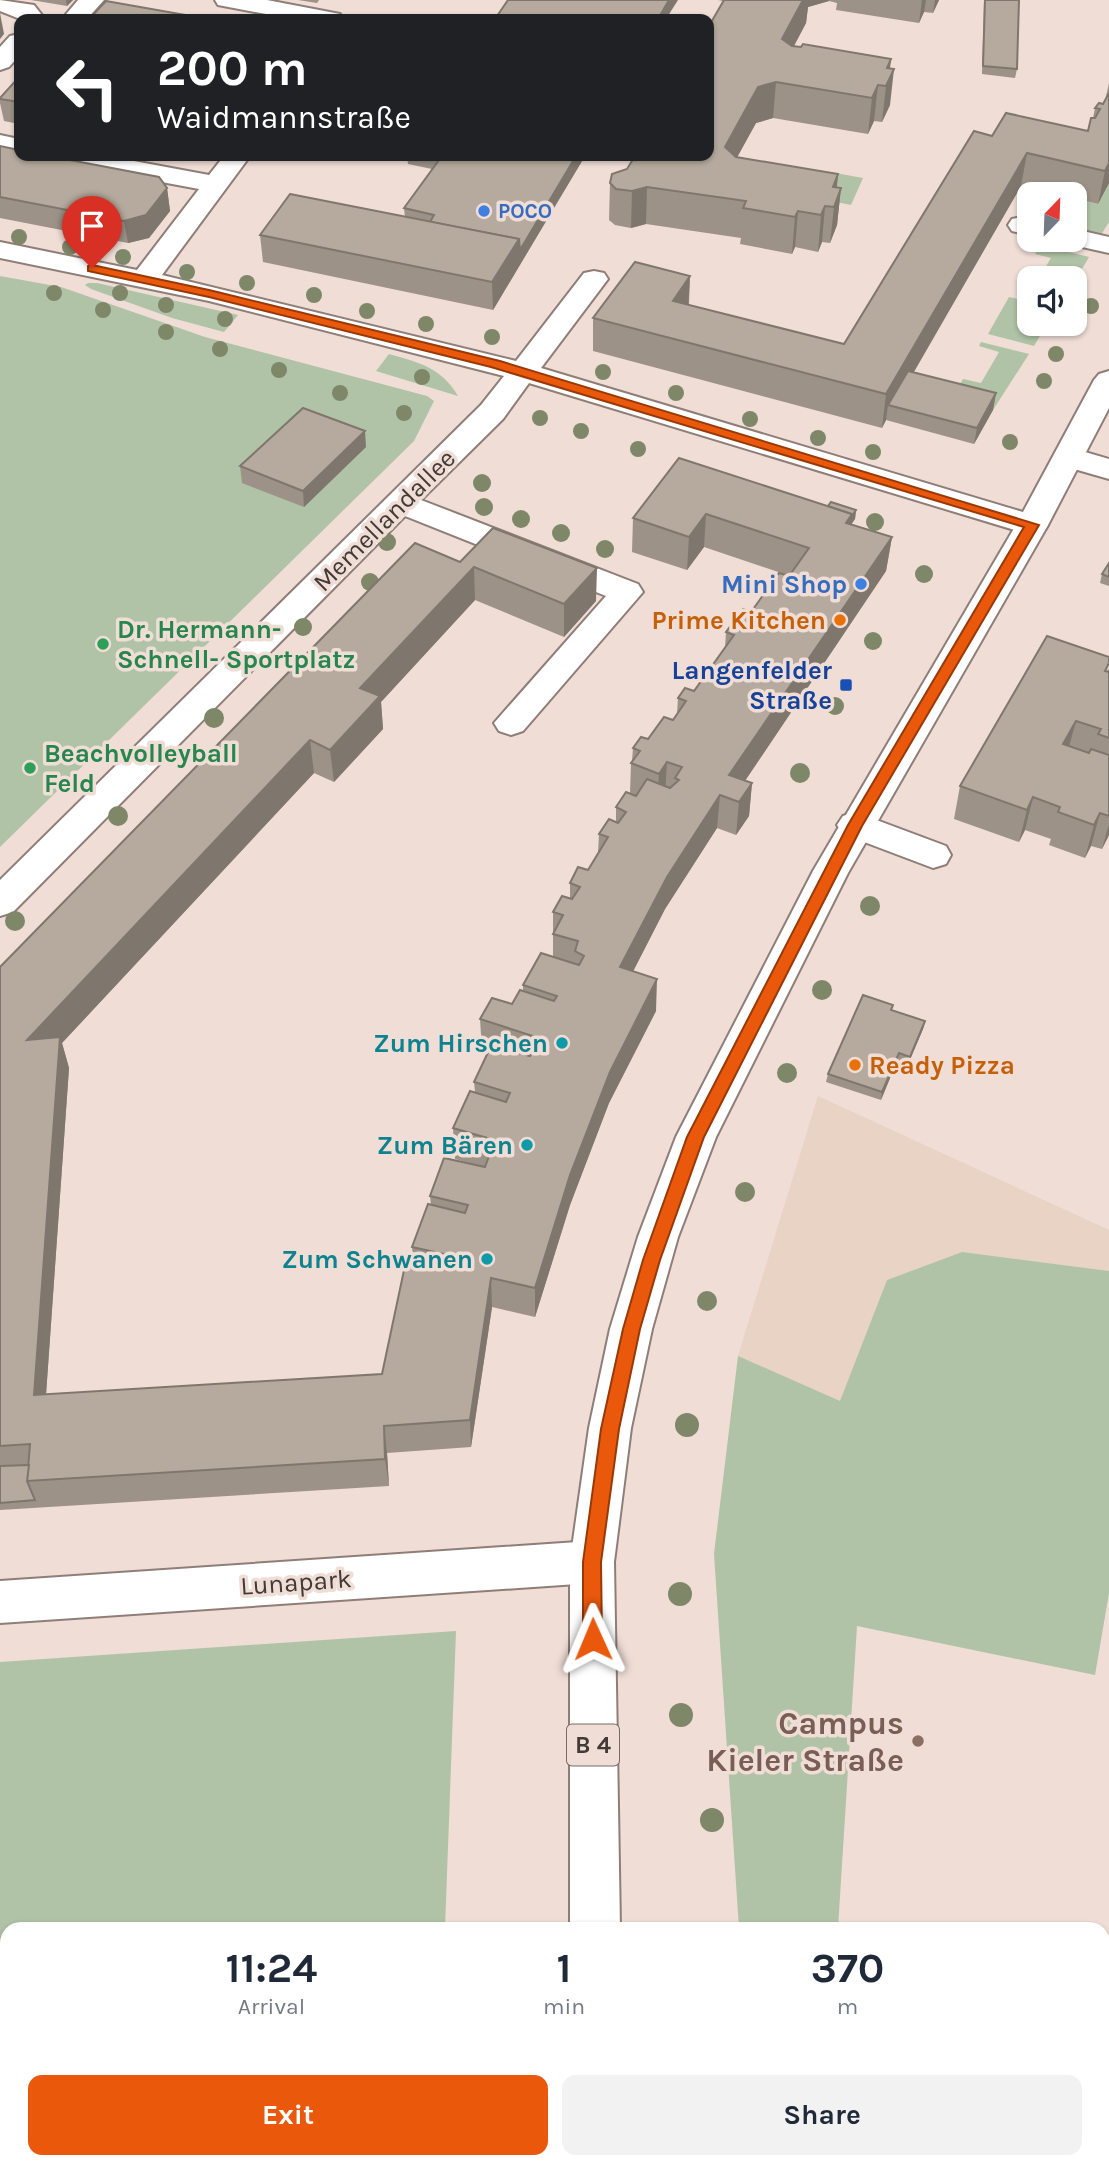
<!DOCTYPE html>
<meta charset="utf-8">
<style>
:root{--surface:#fff;--page:#f2f2f3;--text:#1f2937;--muted:#747a83;--accent:#ea580c}
body{margin:0;font-family:Karla,sans-serif;background:var(--page);color:var(--text);height:100vh;display:flex;flex-direction:column;font-size:26px;white-space:nowrap}
*{box-sizing:border-box;margin:0}
p{font-size:23px;color:var(--muted)}
.icon{flex:none;width:38px;height:38px;fill:none;stroke:currentColor;stroke-width:2;stroke-linecap:round;stroke-linejoin:round}
.map{position:relative;flex:1;overflow:hidden}
.side{position:absolute;left:0px;top:1922px;width:1110px;height:247px;display:flex;flex-direction:column;background:var(--surface);border-radius:21px 21px 0 0;box-shadow:0 2px 5px #0004}
.side>*{flex:none}
.hud{position:absolute;left:14px;top:14px;width:700px;height:147px;border-radius:14px;box-shadow:0 2px 5px #0004;background:#202124;color:#fff;overflow:hidden}
.needle{width:46px;rotate:23deg}
.tools{position:absolute;left:1017px;top:182px;display:grid;gap:14px}
.tools a{display:grid;place-items:center;width:70px;height:70px;border-radius:14px;background:var(--surface);box-shadow:0 2px 5px #0004;font-size:35px}
.pin{position:absolute;display:grid;place-items:center;width:60px;height:60px;color:#fff;margin:-72px -30px;border-radius:50% 50% 50% 0;rotate:-45deg;box-shadow:0 0 7px #0007}
.pin .icon{rotate:45deg}
.me{position:absolute;width:77px;margin:-38px;rotate:359deg;stroke-linejoin:round;filter:drop-shadow(0 0 5px #0008)}
.turn{display:flex;align-items:center;gap:24px;height:147px;padding:0 28px;font-size:32px}
.turn .icon{width:91px;height:91px;stroke-width:2.5}
.turn b{display:block;font-size:49px;line-height:60px}
.eta{display:flex;justify-content:space-evenly;align-items:center;height:119px;text-align:center}
.eta b{font-size:42px;font-weight:700;line-height:49px}
.cta{display:flex;gap:14px;margin-top:auto;padding:14px 28px}
.cta a{flex:1;height:80px;border-radius:14px;background:var(--accent);color:#fff;font-size:28px;font-weight:700;line-height:80px;text-align:center}
.cta a+a{background:var(--page);color:var(--text)}
.map>svg:first-child{display:block}
</style>
<div class="map">
<svg width="1109" height="2167" viewBox="0 0 1109 2167">
<rect width="100%" height="100%" fill="#efddd6"/>
<path fill="#e8d3c5" d="M818,1096L1109,1230V1271L962,1252L887,1280L840,1402L738,1356Z"/>
<g fill="#b0c3a6">
<path d="M819,170L863,178L851,205L807,196Z"/>
<path d="M1109,183V222L1101,235L1075,229L1074,198L1098,204Z"/>
<path d="M1041,245L1089,257L1075,281L1039,278L1051,258L1035,254Z"/>
<path d="M0,276L61,287L205,337L427,396L434,401L414,441L0,847Z"/>
<path d="M88,283H97L238,315L224,332L172,318L91,289L85,285Z"/>
<path d="M1009,297L1026,301L1029,297V324H1047L1034,346L988,334Z"/>
<path d="M981,342L1029,354L993,410L952,399L963,379L981,383L999,352L979,346Z"/>
<path d="M389,354C418,362 442,368 458,396L376,371Z"/>
<path d="M962,1252L1109,1271V1593L1095,1675L857,1626L838,1928H739L714,1554L738,1356L840,1401L887,1280Z"/>
<path d="M456,1631L445,1928H7V2161H436V2167H0V1662Z"/>
</g>
<g fill="none" stroke-linecap="round" stroke-linejoin="round">
<g stroke="#8f7e78" stroke-width="4">
<g id="minor">
<path d="M0,0L34,5L45,19H20L0,11Z"/>
<path d="M78,0H104L87,19H62Z"/>
<path d="M215,0H267L340,14L343,19H292L218,5Z"/>
<path d="M19,34V56L9,67L0,70V47L10,36Z"/>
<path d="M0,135L19,139V155L0,151Z"/>
<path d="M52,156H107L209,175L224,156H250L162,275L516,361L584,273L594,271L604,273L608,279L541,368L1043,518L1048,525L1043,532L1032,535L1021,532L529,383L503,419L421,500L638,584L643,592L523,731L511,735L499,731L494,723L606,596L405,516L13,912L0,916V880L481,405L504,376L209,301L0,258V242L137,270L199,189L65,164L56,162Z"/>
<path d="M1022,217L1029,219V235L1012,231L1008,225L1012,219Z"/>
<path d="M1074,229L1109,237V253L1064,243L1062,240H1074Z"/>
<path d="M1068,447L1109,459V479L1057,464L1053,457L1057,450Z"/>
<path d="M855,812L946,846L951,855L946,864L933,868L843,834L837,825L843,816Z"/>
<path d="M592,1541L608,1547L614,1562L608,1577L592,1583L0,1623V1581Z"/>
</g>
</g>
<g stroke="#8f7e78" stroke-width="4">
<g id="major">
<path d="M1109,371V408L1048,525L848,873L716,1137L678,1237L652,1329L631,1428L614,1562L620,1928H570V1562L589,1428L610,1329L638,1237L676,1137L813,871L1016,525L1094,380L1099,374Z"/>
<rect x="575" y="2161" width="52" height="6"/>
</g>
</g>
<use href="#minor" fill="#fff" fill-rule="evenodd"/>
<use href="#major" fill="#fff" fill-rule="evenodd"/>
</g>
<g fill="#7f8769">
<circle cx="19" cy="237" r="8"/>
<circle cx="70" cy="247" r="8"/>
<circle cx="123" cy="257" r="8"/>
<circle cx="187" cy="272" r="8"/>
<circle cx="247" cy="283" r="8"/>
<circle cx="54" cy="293" r="8"/>
<circle cx="120" cy="293" r="8"/>
<circle cx="314" cy="295" r="8"/>
<circle cx="166" cy="305" r="8"/>
<circle cx="1091" cy="306" r="8"/>
<circle cx="103" cy="310" r="8"/>
<circle cx="367" cy="311" r="8"/>
<circle cx="225" cy="319" r="8"/>
<circle cx="426" cy="324" r="8"/>
<circle cx="166" cy="332" r="8"/>
<circle cx="492" cy="337" r="8"/>
<circle cx="220" cy="349" r="8"/>
<circle cx="1056" cy="354" r="8"/>
<circle cx="279" cy="370" r="8"/>
<circle cx="603" cy="372" r="8"/>
<circle cx="422" cy="377" r="8"/>
<circle cx="1044" cy="381" r="8"/>
<circle cx="340" cy="393" r="8"/>
<circle cx="676" cy="393" r="8"/>
<circle cx="404" cy="413" r="8"/>
<circle cx="540" cy="418" r="8"/>
<circle cx="750" cy="419" r="8"/>
<circle cx="581" cy="431" r="8"/>
<circle cx="818" cy="438" r="8"/>
<circle cx="1010" cy="442" r="8"/>
<circle cx="638" cy="449" r="8"/>
<circle cx="873" cy="452" r="8"/>
<circle cx="482" cy="483" r="9"/>
<circle cx="484" cy="507" r="9"/>
<circle cx="521" cy="519" r="9"/>
<circle cx="875" cy="522" r="9"/>
<circle cx="561" cy="533" r="9"/>
<circle cx="387" cy="542" r="9"/>
<circle cx="605" cy="549" r="9"/>
<circle cx="924" cy="574" r="9"/>
<circle cx="370" cy="582" r="9"/>
<circle cx="303" cy="627" r="9"/>
<circle cx="873" cy="641" r="9"/>
<circle cx="835" cy="706" r="9"/>
<circle cx="214" cy="718" r="10"/>
<circle cx="800" cy="773" r="10"/>
<circle cx="118" cy="816" r="10"/>
<circle cx="870" cy="906" r="10"/>
<circle cx="15" cy="921" r="10"/>
<circle cx="822" cy="990" r="10"/>
<circle cx="787" cy="1073" r="10"/>
<circle cx="745" cy="1192" r="10"/>
<circle cx="707" cy="1301" r="10"/>
<circle cx="687" cy="1425" r="12"/>
<circle cx="680" cy="1594" r="12"/>
<circle cx="681" cy="1715" r="12"/>
<circle cx="712" cy="1820" r="12"/>
</g>
<g fill="#9c9287">
<path d="M31,0H73L67,6Z"/>
<path d="M298,0H319L317,3Z"/>
<path d="M718,0H939L933,13L924,12L919,23L836,10L837,3L829,1L808,7L806,23L794,46L891,59L890,68V105L882,122L874,121L868,134L773,118L756,123L737,157L838,174L837,188H841L837,225L830,243L822,242L818,252L795,247L792,254L740,244L741,238L646,224L631,228L615,225L609,220L610,183L627,169L723,1Z"/>
<path d="M984,0H1019L1017,69L1015,78L982,74Z"/>
<path d="M19,77V124L4,121L0,103V98Z"/>
<path d="M1109,83V183L1098,204L1074,198V194H1057L1021,186L914,372L996,393L993,410L974,444L886,420L882,428L593,351V318L690,276L689,305L844,344L992,136L1088,131L1093,118L1095,108L1103,104L1105,101Z"/>
<path d="M0,146L167,188L170,211L149,238L128,243L0,218Z"/>
<path d="M187,156H211L207,160Z"/>
<path d="M407,156H585L493,310L263,262L260,235L405,217L404,208L432,169L408,164Z"/>
<path d="M366,447L304,507L242,483L240,466Z"/>
<path d="M828,506L856,510L855,519L851,524L892,537L886,571L745,781L752,783L749,816L736,835L717,828L665,909L633,971L656,1011L609,1103L570,1205L535,1317L492,1307L471,1447L387,1453L389,1486L0,1510V967L460,562L596,601L564,637L475,600L381,702L383,729L334,782L314,773L62,1043L69,1068L46,1395L382,1374L413,1258L412,1247L431,1205L430,1196L479,1166L455,1159L453,1128L475,1092L474,1082L488,1052L482,1050L480,1019L512,1004L523,991V985L553,957V912L570,898V883L588,870L598,853L599,834L616,822V807L630,793L631,763L632,761L633,748L648,739L673,720L677,714L678,698L694,691L725,648L726,632L751,612L790,576L704,547L687,570L632,552L633,518Z"/>
<path d="M1109,563V586L1100,583L1102,574Z"/>
<path d="M1109,669V835L1102,849L1091,846L1085,858L1049,845L1051,839L1025,830L1019,842L954,819L960,786Z"/>
<path d="M892,1011L925,1021L923,1029L908,1064L897,1061L881,1100L826,1082L828,1074Z"/>
</g>
<g fill="#7f776e">
<path d="M66,0H73L67,6Z"/>
<path d="M669,0H678L666,19H658Z"/>
<path d="M800,0H829V1L808,7L806,23L779,74L782,39Z"/>
<path d="M922,0H926L924,12L919,23Z"/>
<path d="M935,0H939L933,13Z"/>
<path d="M0,13L4,34L0,39Z"/>
<path d="M891,59L888,82L894,69L890,105L882,122L886,86L887,68Z"/>
<path d="M776,82L773,118L756,123L723,183L725,147L758,87Z"/>
<path d="M878,85L874,121L868,134L872,98Z"/>
<path d="M1027,153L1021,186L894,406L888,405L886,420L882,428L886,394Z"/>
<path d="M576,156H585L493,310L492,282L519,239Z"/>
<path d="M1109,163V183L1098,204L1105,171Z"/>
<path d="M838,174L835,203L841,188L837,225L830,243L834,207L833,187Z"/>
<path d="M647,187L646,224L631,228L632,191Z"/>
<path d="M167,188L170,211L149,238L128,243L124,221Z"/>
<path d="M825,206L822,242L818,252L821,215Z"/>
<path d="M798,211L795,247L792,254L795,217Z"/>
<path d="M690,276L688,310L673,301Z"/>
<path d="M996,393L993,410L974,444L977,428Z"/>
<path d="M365,431L366,447L304,507L303,491Z"/>
<path d="M856,510L855,519L851,525L846,523Z"/>
<path d="M706,514L704,547L687,570L689,537Z"/>
<path d="M892,537L886,571L732,800L729,775Z"/>
<path d="M474,567L475,600L381,702L383,729L334,782L330,750L360,688Z"/>
<path d="M597,568L596,601L564,637V604Z"/>
<path d="M1076,721L1067,754L1063,744Z"/>
<path d="M310,740L314,773L62,1043L69,1068L44,1423L34,1395L27,1040Z"/>
<path d="M667,762L665,794L657,806L659,774Z"/>
<path d="M752,783L749,816L736,835L739,802Z"/>
<path d="M720,795L717,828L665,909L619,999L620,967L667,877Z"/>
<path d="M1033,797L1025,830L1019,842L1027,810Z"/>
<path d="M1100,813L1091,846L1085,858L1094,825Z"/>
<path d="M1109,824V835L1102,849Z"/>
<path d="M657,979L656,1011L609,1103L570,1205L535,1317V1288L570,1175L610,1072Z"/>
<path d="M925,1021L923,1029L908,1064L910,1057Z"/>
<path d="M899,1053L897,1061L881,1100L882,1092Z"/>
<path d="M491,1278L492,1307L471,1447L470,1420Z"/>
<path d="M384,1426L387,1453L389,1486L385,1459Z"/>
</g>
<g fill="#b5aa9d" stroke="#7f776e" stroke-width="2">
<path d="M508,0H669L658,19H495Z"/>
<path d="M724,0H803L782,39L792,46L801,47L803,44L891,59L887,68L894,69L886,86L878,85L872,98L776,82L758,87L725,147L736,157L838,174L833,187L841,188L834,207L825,206L821,215L798,211L795,217L743,208L746,201L647,187L632,191L616,189L610,183L612,174L627,169L635,156H709V26Z"/>
<path d="M985,0H1019L1017,69L983,66Z"/>
<path d="M106,1L208,19H89Z"/>
<path d="M19,77V102L0,99V98Z"/>
<path d="M1109,93V163L1105,171L1027,153L886,394L593,318L635,262L690,276L673,301L844,344L974,131L992,136L1006,113L1088,131L1091,118H1095L1100,109L1095,108L1099,103L1103,104Z"/>
<path d="M0,146L19,150V156H49L159,177L167,188L146,215L124,221L0,197Z"/>
<path d="M442,156H576L520,250L519,239L430,222L434,215L404,208Z"/>
<path d="M290,194L519,239L492,282L260,235Z"/>
<path d="M908,371L996,393L977,428L888,405Z"/>
<path d="M303,408L365,431L303,491L240,466Z"/>
<path d="M679,458L852,514L846,523L892,537L729,775L752,783L739,802L720,795L667,877L620,967L657,979L610,1072L570,1175L535,1288L491,1278L470,1420L384,1426L385,1459L27,1481L30,1444L0,1446V967L415,543L460,562L493,528L597,568L564,604L474,567L360,688L380,696L330,750L310,740L27,1040L60,1037L34,1395L382,1374L407,1256L449,1265L453,1256L412,1247L428,1204L465,1213L468,1205L430,1196L444,1158L485,1167L489,1156L494,1140L453,1128L470,1091L506,1102L510,1093L474,1082L491,1046L530,1056L539,1038L480,1019L492,998L512,1004L520,990L554,1001L557,996L523,985L541,953L579,965L584,956L575,951L578,941L553,934L563,915L553,912L562,896L572,899L580,887L570,883L578,867L588,870L608,837L599,834L609,819L618,823L626,812L616,807L626,792L636,796L647,779L670,788L679,780L675,778L682,767L667,762L659,774L631,763L640,751L633,748L641,737L648,739L664,717L673,720L686,701L678,698L685,688L694,691L734,635L726,632L743,609L751,612L779,573L789,576L809,548L706,514L689,537L633,518Z"/>
<path d="M831,502L856,510L852,516V514L828,506Z"/>
<path d="M1109,563V577L1102,574Z"/>
<path d="M1047,636L1109,657V663L1105,671L1109,672V738L1098,734L1101,729L1076,721L1063,744L1089,753L1091,749L1109,755V816L1100,813L1094,825L1058,812L1060,807L1033,797L1027,810L960,786Z"/>
<path d="M863,995L893,1005L891,1010L925,1021L910,1057L899,1053L882,1092L828,1074Z"/>
<path d="M29,1465L27,1481L35,1500L0,1503V1466Z"/>
</g>
<path fill="#ea580c" stroke="#983908" stroke-width="2" d="M92,265L209,290L500,361L1039,525L862,826L704,1137L660,1260L640,1329L619,1429L601,1562L602,1639L599,1646L593,1648L586,1646L583,1639V1562L601,1429L623,1329L643,1260L687,1137L848,825L1024,527L491,367L209,297L88,271V266Z"/>
<g fill="#3f7fe0" stroke="#efddd6" stroke-width="2.5">
<circle cx="484" cy="211" r="7"/>
<circle cx="861" cy="584" r="7"/>
</g>
<g fill="#e8710a" stroke="#efddd6" stroke-width="2.5">
<circle cx="840" cy="620" r="7"/>
<circle cx="855" cy="1065" r="7"/>
</g>
<g fill="#2e9e5b" stroke="#efddd6" stroke-width="2.5">
<circle cx="103" cy="644" r="7"/>
<circle cx="30" cy="768" r="7"/>
</g>
<rect fill="#1a4fb4" stroke="#efddd6" stroke-width="2.5" x="839" y="678" width="14" height="14" rx="3.5"/>
<g fill="#0f9aa8" stroke="#efddd6" stroke-width="2.5">
<circle cx="562" cy="1043" r="7"/>
<circle cx="527" cy="1145" r="7"/>
<circle cx="487" cy="1259" r="7"/>
</g>
<circle fill="#8d6e63" stroke="#efddd6" stroke-width="2.5" cx="918" cy="1741" r="7"/>
<g text-anchor="middle" stroke-width="7" stroke-linejoin="round" paint-order="stroke">
<g font-size="21" font-weight="bold" fill="#366cbe" stroke="#efddd6" text-anchor="start">
<text x="498" y="218">POCO</text>
</g>
<rect fill="#efddd6" stroke="#756b67" stroke-width="2" x="567" y="1724.5" width="52" height="41" rx="5"/>
<g font-size="24" font-weight="bold" fill="#413a37">
<text x="593" y="1753">B 4</text>
</g>
<g font-size="26" fill="#413a37" stroke="#efddd6">
<text transform="translate(384 520) rotate(-45)" y="9">Memellandallee</text>
<text transform="translate(296 1582) rotate(-4)" y="9">Lunapark</text>
</g>
<g font-size="26" font-weight="bold" fill="#366cbe" stroke="#efddd6" text-anchor="end">
<text x="847" y="593">Mini Shop</text>
</g>
<g font-size="26" font-weight="bold" fill="#c56008" stroke="#efddd6" text-anchor="end">
<text x="826" y="629">Prime Kitchen</text>
<text x="869" y="1074" text-anchor="start">Ready Pizza</text>
</g>
<g font-size="26" font-weight="bold" fill="#27864d" stroke="#efddd6" text-anchor="start">
<text x="117" y="638">Dr. Hermann-<tspan x="117" dy="30">Schnell- Sportplatz</tspan></text>
<text x="44" y="762">Beachvolleyball<tspan x="44" dy="30">Feld</tspan></text>
</g>
<g font-size="26" font-weight="bold" fill="#164399" stroke="#efddd6" text-anchor="end">
<text x="832" y="679">Langenfelder<tspan x="832" dy="30">Straße</tspan></text>
</g>
<g font-size="26" font-weight="bold" fill="#0d838f" stroke="#efddd6" text-anchor="end">
<text x="548" y="1052">Zum Hirschen</text>
<text x="513" y="1154">Zum Bären</text>
<text x="473" y="1268">Zum Schwanen</text>
</g>
<g font-size="32" font-weight="bold" fill="#785e54" stroke="#efddd6" text-anchor="end">
<text x="904" y="1734">Campus<tspan x="904" dy="37">Kieler Straße</tspan></text>
</g>
</g>
</svg>
<div class="tools">
<a><svg class="needle" viewBox="-14 -14 28 28"><path d="M0-13l5 13h-10z" fill="#e53935"/><path d="M0 13l5-13h-10z" fill="#747a83"/></svg></a>
<a><svg class="icon" aria-label="sound" viewBox="0 0 24 24"><path d="M4 9h4l5-4v14l-5-4H4zM17 9q2 3 0 6"/></svg></a>
</div>
<div class="pin" style="left:92px;top:268px;background:#d93025"><svg class="icon" aria-label="arrive" viewBox="0 0 24 24"><path d="M6 21V4h12l-3 4 3 4H6"/></svg></div>
<svg class="me" style="left:593px;top:1639px" viewBox="-20 -20 40 40"><path d="M0-17L14 15 0 8-14 15z" fill="#ea580c" stroke="#fff" stroke-width="4"/></svg>
<div class="hud">
<div class="turn"><svg class="icon" aria-label="left" viewBox="0 0 24 24"><path d="M17 20v-9H6M10 6l-5 5 5 5"/></svg><div><b>200 m</b>Waidmannstraße</div></div>
</div>
<section class="side">
<div class="eta">
<div><b>11:24</b><p>Arrival</p></div>
<div><b>1</b><p>min</p></div>
<div><b>370</b><p>m</p></div>
</div>
<div class="cta"><a>Exit</a><a>Share</a></div>
</section>
</div>
